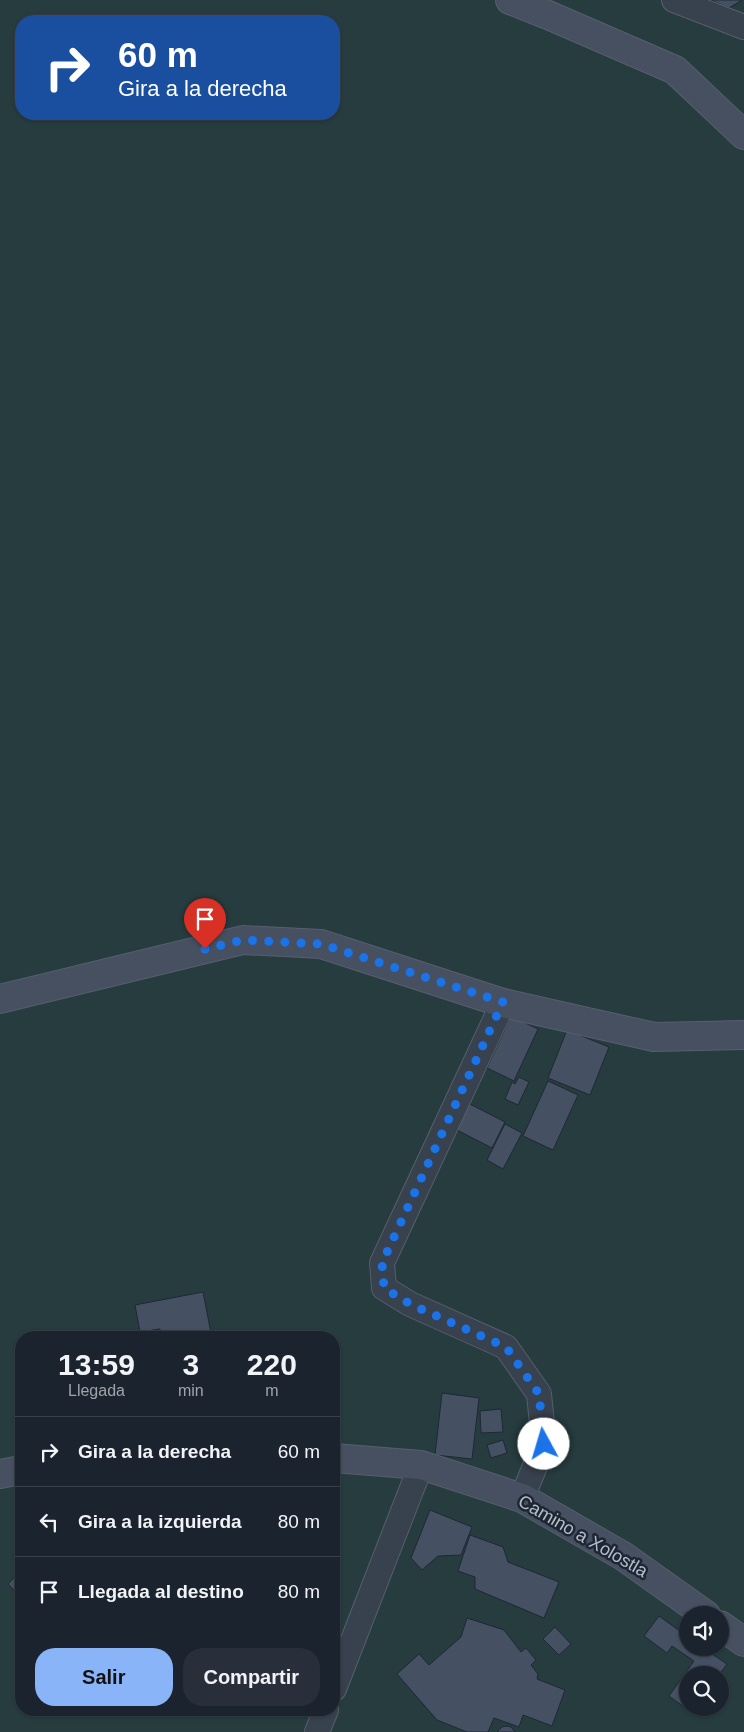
<!DOCTYPE html>
<html lang="es">
<style>
:root{--surface:#1b232e;--page:#282f3a;--text:#f1f3f6;--muted:#a0a4aa;--line:#39404a;--accent:#8ab4f8}
body{margin:0;font-family:Arial,sans-serif;background:var(--page);color:var(--text);height:100vh;display:flex;flex-direction:column;font-size:19px;white-space:nowrap}
*{box-sizing:border-box;margin:0}
p{font-size:16px;color:var(--muted)}
.icon{flex:none;width:28px;height:28px;fill:none;stroke:currentColor;stroke-width:2;stroke-linecap:round;stroke-linejoin:round}
.map{position:relative;flex:1;overflow:hidden}
.side{position:absolute;left:15px;top:1331px;width:325px;height:385px;display:flex;flex-direction:column;background:var(--surface);border-radius:20px;box-shadow:0 1px 4px #0004,0 0 0 1px var(--line)}
.side>*{flex:none}
.banner{position:absolute;left:15px;top:15px;width:325px;height:105px;border-radius:20px;box-shadow:0 1px 4px #0004,0 0 0 1px var(--line);background:#1a4fa0;color:#fff;overflow:hidden}
.tools{position:absolute;left:679px;top:1606px;display:grid;gap:10px}
.tools a{display:grid;place-items:center;width:50px;height:50px;border-radius:50%;background:var(--surface);box-shadow:0 1px 4px #0004,0 0 0 1px var(--line);font-size:25px}
.pin{position:absolute;display:grid;place-items:center;width:42px;height:42px;color:#fff;margin:-51px -21px;border-radius:50% 50% 50% 0;rotate:-45deg;box-shadow:0 0 5px #0007}
.pin .icon{rotate:45deg}
.me{position:absolute;width:55px;margin:-28px;rotate:354deg;stroke-linejoin:round;filter:drop-shadow(0 0 4px #0008)}
.turn{display:flex;align-items:center;gap:18px;height:105px;padding:0 20px;font-size:22px}
.turn .icon{width:65px;height:65px;stroke-width:2.5}
.turn b{display:block;font-size:35px;line-height:42px}
.eta{display:flex;justify-content:space-evenly;align-items:center;height:85px;text-align:center}
.eta b{font-size:30px;font-weight:600;line-height:35px}
.action{display:flex;gap:10px;margin-top:auto;padding:10px 20px}
.action a{flex:1;height:58px;border-radius:20px;background:var(--accent);color:#111;font-size:20px;font-weight:600;line-height:58px;text-align:center}
.action a+a{background:var(--page);color:var(--text)}
ul{padding:0;list-style:none}
li{display:flex;align-items:center;gap:15px;height:70px;padding:0 20px;border-top:1px solid var(--line)}
li div{flex:1}
li b{display:block;font-size:19px}
li em{font-style:normal}
.map>svg:first-child{display:block}
</style>
<div class="map">
<svg width="744" height="1732" viewBox="0 0 744 1732">
<rect width="100%" height="100%" fill="#242f3e"/>
<path fill="#263c3f" fill-rule="evenodd" d="M0,0H744V1732H0ZM21,21H334V114H21ZM21,1338H334V1710H21ZM688,1615H720V1648H688ZM688,1675H720V1708H688Z"/>
<g fill="#455162" stroke="#1f2835">
<path d="M711,0H742L729,8Z"/>
<path d="M511,1016L538,1029L514,1081L487,1068Z"/>
<path d="M567,1030L609,1047L590,1095L548,1078Z"/>
<path d="M519,1077L529,1082L518,1105L505,1099L512,1082L515,1084Z"/>
<path d="M548,1081L578,1095L553,1150L523,1136Z"/>
<path d="M468,1103L505,1122L492,1148L455,1129Z"/>
<path d="M505,1124L522,1133L503,1169L487,1160Z"/>
<path d="M203,1292L212,1338H161L160,1329L140,1332L135,1305Z"/>
<path d="M442,1393L479,1398L472,1459L435,1455Z"/>
<path d="M501,1409L503,1432L481,1433L480,1411Z"/>
<path d="M503,1440L507,1453L491,1458L487,1445Z"/>
<path d="M430,1510L472,1527L461,1555L438,1556L422,1570L411,1558Z"/>
<path d="M470,1535L503,1547L508,1562L559,1582L544,1618L475,1589V1577L458,1571Z"/>
<path d="M15,1577L21,1584V1587L16,1592L8,1584Z"/>
<path d="M659,1616L688,1637V1648H703L727,1664L719,1675H688L687,1709L669,1696L694,1661L672,1646L667,1653L644,1636Z"/>
<path d="M467,1618L504,1630L521,1652L526,1648L536,1660L531,1665L538,1674L537,1679L565,1690L552,1726L523,1715L519,1727L494,1718L488,1732H467L437,1720L397,1674L419,1654L429,1665L461,1637Z"/>
<path d="M555,1627L571,1644L559,1655L543,1639Z"/>
<path d="M506,1726L511,1727L515,1732H497L502,1727Z"/>
</g>
<g fill="none" stroke-linecap="round" stroke-linejoin="round">
<g stroke="#565f6c" stroke-width="26">
<g id="street">
<path d="M674,0L744,27"/>
<path d="M503,1003L382,1263L384,1288L410,1304L506,1347L539,1394L544,1444L522,1498"/>
<path d="M334,1689L421,1465"/>
<path d="M317,1732L326,1710"/>
</g>
</g>
<g stroke="#565f6c" stroke-width="30">
<g id="secondary">
<path d="M510,0L548,15L675,70L744,135"/>
<path d="M0,999L243,940L321,944L503,1003L654,1037L744,1035"/>
<path d="M334,1458L421,1465L522,1498L623,1556L706,1615"/>
<path d="M0,1474L21,1470"/>
<path d="M720,1625L744,1642"/>
</g>
</g>
<use href="#street" stroke="#38414e" stroke-width="24"/>
<use href="#secondary" stroke="#465061" stroke-width="28"/>
</g>
<g fill="none" stroke-linecap="round" stroke-linejoin="round">
<path stroke="#1a73e8" stroke-width="9" stroke-dasharray="0 16.2" d="M205,949L243,940L321,944L503,1002L382,1263L384,1288L410,1304L506,1347L539,1394L544,1444"/>
</g>
<g text-anchor="middle" stroke-width="5" stroke-linejoin="round" paint-order="stroke">
<g font-size="18" fill="#b4bcc9" stroke="#1d2633">
<text transform="translate(583 1536) rotate(30)" y="6">Camino a Xolostla</text>
</g>
</g>
</svg>
<div class="tools">
<a><svg class="icon" aria-label="sound" viewBox="0 0 24 24"><path d="M4 9h4l5-4v14l-5-4H4zM17 9q2 3 0 6"/></svg></a>
<a><svg class="icon" aria-label="search" viewBox="0 0 24 24"><circle cx="10" cy="10" r="6"/><path d="M15 15l6 6"/></svg></a>
</div>
<div class="pin" style="left:205px;top:949px;background:#d93025"><svg class="icon" aria-label="arrive" viewBox="0 0 24 24"><path d="M6 21V4h12l-3 4 3 4H6"/></svg></div>
<svg class="me" style="left:544px;top:1444px" viewBox="-20 -20 40 40"><circle r="19" fill="#fff"/><path d="M0-13L10 11 0 6-10 11z" fill="#1a73e8"/></svg>
<div class="banner">
<div class="turn"><svg class="icon" aria-label="right" viewBox="0 0 24 24"><path d="M7 20v-9h11M14 6l5 5-5 5"/></svg><div><b>60 m</b>Gira a la derecha</div></div>
</div>
<section class="side">
<div class="eta">
<div><b>13:59</b><p>Llegada</p></div>
<div><b>3</b><p>min</p></div>
<div><b>220</b><p>m</p></div>
</div>
<ul>
<li><svg class="icon" aria-label="right" viewBox="0 0 24 24"><path d="M7 20v-9h11M14 6l5 5-5 5"/></svg><div><b>Gira a la derecha</b></div><em>60 m</em></li>
<li><svg class="icon" aria-label="left" viewBox="0 0 24 24"><path d="M17 20v-9H6M10 6l-5 5 5 5"/></svg><div><b>Gira a la izquierda</b></div><em>80 m</em></li>
<li><svg class="icon" aria-label="arrive" viewBox="0 0 24 24"><path d="M6 21V4h12l-3 4 3 4H6"/></svg><div><b>Llegada al destino</b></div><em>80 m</em></li>
</ul>
<div class="action"><a>Salir</a><a>Compartir</a></div>
</section>
</div>
